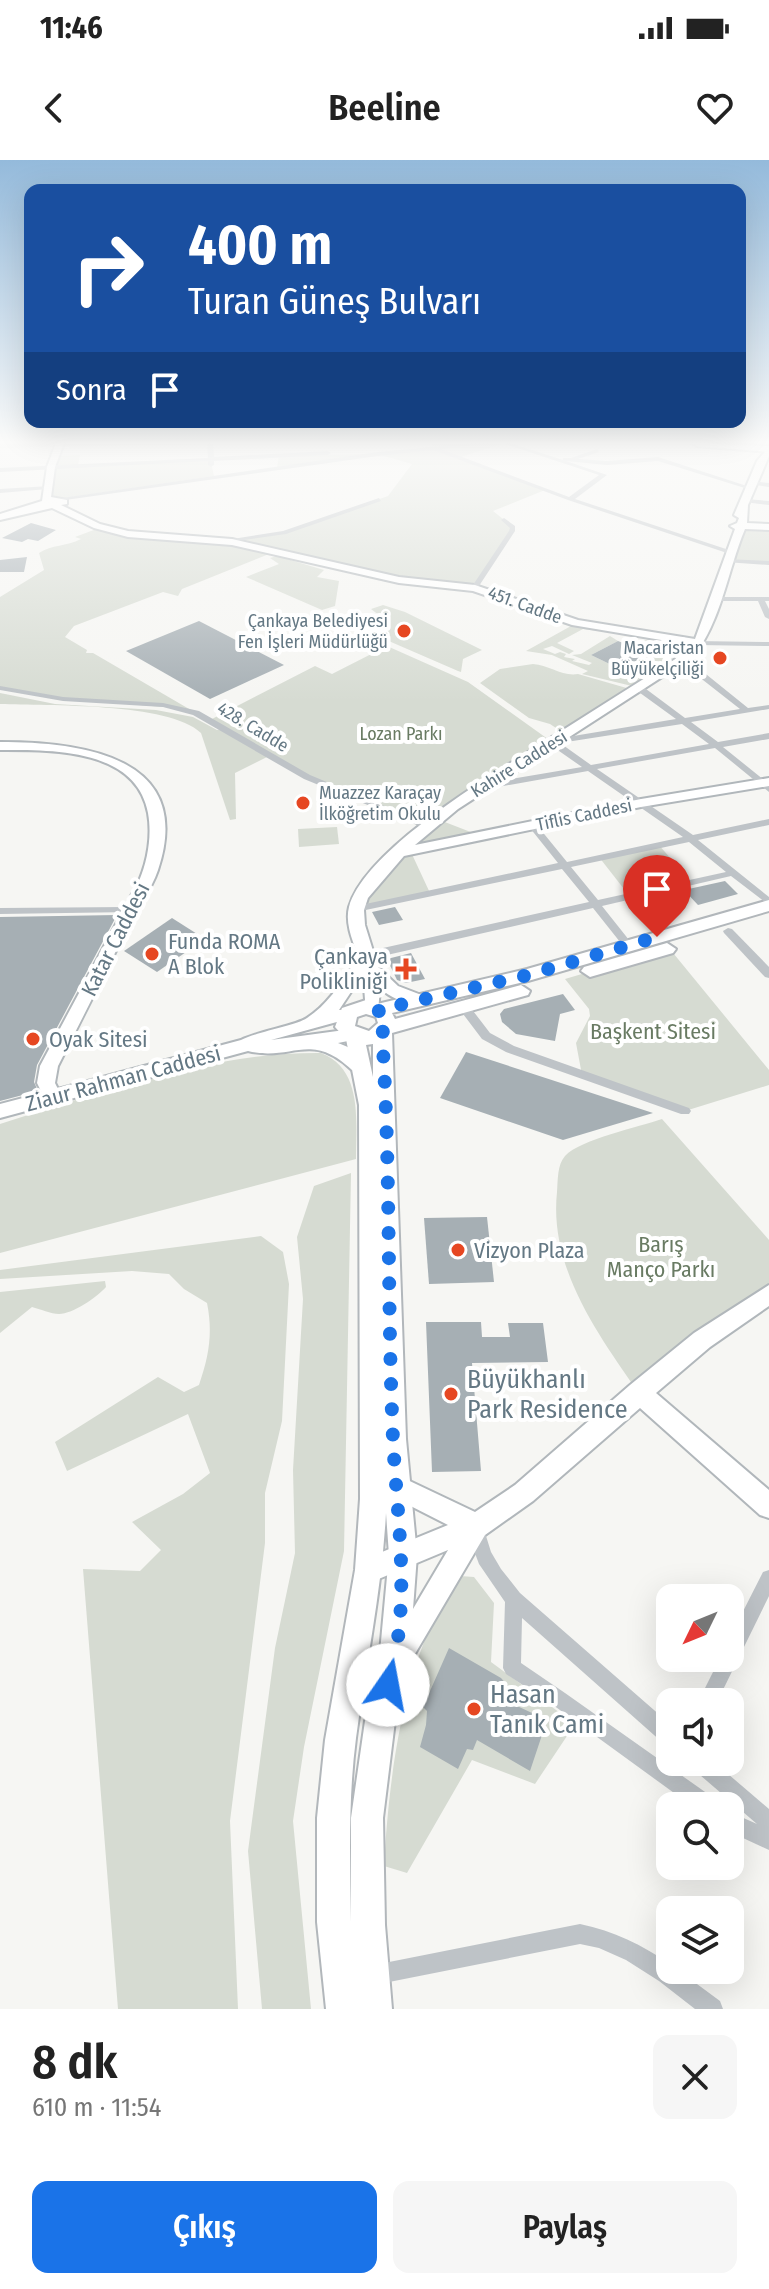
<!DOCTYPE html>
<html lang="tr">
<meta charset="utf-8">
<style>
:root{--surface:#fff;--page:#f6f6f6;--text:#222;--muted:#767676;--accent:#1a73e8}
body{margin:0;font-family:"Fira Sans Condensed",sans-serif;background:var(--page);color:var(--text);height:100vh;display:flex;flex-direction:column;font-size:30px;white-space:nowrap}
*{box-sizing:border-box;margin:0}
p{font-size:26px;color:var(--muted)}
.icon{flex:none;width:44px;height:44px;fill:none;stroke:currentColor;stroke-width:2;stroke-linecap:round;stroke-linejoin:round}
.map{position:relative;height:1849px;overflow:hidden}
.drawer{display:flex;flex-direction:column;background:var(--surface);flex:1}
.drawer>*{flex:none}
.banner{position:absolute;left:24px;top:24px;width:722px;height:244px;border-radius:16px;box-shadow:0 8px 32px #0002;background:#1a4fa0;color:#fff;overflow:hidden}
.needle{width:52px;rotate:227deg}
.fabs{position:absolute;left:656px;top:1424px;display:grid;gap:16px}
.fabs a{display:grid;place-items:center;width:88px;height:88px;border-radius:16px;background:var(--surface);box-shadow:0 8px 32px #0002;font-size:40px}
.pin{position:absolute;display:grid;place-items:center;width:68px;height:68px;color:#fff;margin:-82px -34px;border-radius:50% 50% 50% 0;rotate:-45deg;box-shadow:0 0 8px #0007}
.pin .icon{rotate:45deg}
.me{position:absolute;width:88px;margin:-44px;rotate:12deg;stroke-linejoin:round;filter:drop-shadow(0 0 6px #0008)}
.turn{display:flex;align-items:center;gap:28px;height:168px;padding:0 32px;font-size:36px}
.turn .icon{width:104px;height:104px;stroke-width:2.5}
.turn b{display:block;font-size:56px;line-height:68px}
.then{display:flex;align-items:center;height:76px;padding:0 32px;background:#0003;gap:16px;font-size:30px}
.round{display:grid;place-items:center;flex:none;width:84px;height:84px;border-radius:16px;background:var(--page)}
.headline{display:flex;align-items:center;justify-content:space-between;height:136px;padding:0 32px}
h1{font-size:48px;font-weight:600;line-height:60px}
.cta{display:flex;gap:16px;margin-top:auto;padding:16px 32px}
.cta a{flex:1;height:92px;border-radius:16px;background:var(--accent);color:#fff;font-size:32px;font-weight:600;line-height:92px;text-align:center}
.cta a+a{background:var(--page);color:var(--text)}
.status{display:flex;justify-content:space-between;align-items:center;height:56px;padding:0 40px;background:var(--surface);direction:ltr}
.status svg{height:22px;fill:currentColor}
header{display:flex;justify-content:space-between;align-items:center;height:104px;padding:0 32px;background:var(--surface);font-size:36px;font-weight:600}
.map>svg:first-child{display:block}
</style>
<div class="status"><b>11:46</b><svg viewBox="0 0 49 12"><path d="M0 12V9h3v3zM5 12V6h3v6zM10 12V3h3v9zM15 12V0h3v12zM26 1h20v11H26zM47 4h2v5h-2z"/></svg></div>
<header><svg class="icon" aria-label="back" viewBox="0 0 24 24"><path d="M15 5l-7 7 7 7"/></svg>Beeline<svg class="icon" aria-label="heart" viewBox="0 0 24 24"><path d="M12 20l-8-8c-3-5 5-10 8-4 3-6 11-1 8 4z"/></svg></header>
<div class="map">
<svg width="769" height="1849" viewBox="0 0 769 1849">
<rect width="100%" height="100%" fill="#f6f6f3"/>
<g fill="#d6dbd2">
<path d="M0,283H259L0,288Z"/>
<path d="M430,283H504L458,298L545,330L493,351L513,367L475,428L418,423L274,392L182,429L178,436L163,432L74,466L65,477L87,490L86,493H93L196,553L177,548L63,539L0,528V437L44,410L39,393C52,384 66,387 81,379L75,377L99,368L128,374L223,381L284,373L388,336L412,304L377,294L277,307L279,296L378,294L433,287Z"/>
<path d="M80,295L78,305L210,298L214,316L58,339L50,337L55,296Z"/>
<path d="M742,366L769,367V403L727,401Z"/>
<path d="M277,396L324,410L317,417L339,421L335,446L322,450L246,417L279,404L270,398Z"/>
<path d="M383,445L405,452L482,490L463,499L461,512L458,511L368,472L388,462L371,449Z"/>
<path d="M571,466L599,471L583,469L557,483L574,491L569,494L552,486L543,489L555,494L560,492L566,494L564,497L575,499L572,501L589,505L592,503L572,495L581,494L610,476L618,481L591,495L620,509L651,495L633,487L648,479L686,485L671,499L632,526L582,514L588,511L552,495L526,491Z"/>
<path d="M387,486L468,522L552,582L437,659L481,676L410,690L430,733L356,749L426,667L307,617L269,596L235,613L236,659L230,660L201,573C169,542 47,546 0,544V533L55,544L156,550L193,557L217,570L222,569L210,560L315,506L332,514Z"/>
<path d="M533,504C549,505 563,517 578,514L630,529L562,572L550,564L529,558L480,523L500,509Z"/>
<path d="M337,667L339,684L299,687L298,669Z"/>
<path d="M658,684L692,723L631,738L599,697Z"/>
<path d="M669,788L769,910V925L685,951L582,915L576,883L590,856L589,849L565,819Z"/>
<path d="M321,893C363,909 356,961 356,999L0,1093V964C104,932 211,892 321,893Z"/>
<path d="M662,959L769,1080V1134L638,1232C597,1173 549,1107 557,1032C558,1020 557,1005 565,996C581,979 639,967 662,959Z"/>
<path d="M351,1013L344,1391L304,1587L293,1661L311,1849H262L248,1691L275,1488L295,1393L293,1310L303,1139L297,1077L314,1026Z"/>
<path d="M261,1076L283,1092L289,1124L282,1261L265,1333V1383L230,1661L238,1849H118L83,1409L140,1411L161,1390L132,1362L183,1334L210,1313L188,1254L67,1311L55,1282L158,1217L184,1232L199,1225C209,1196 213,1173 207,1143L184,1129L169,1114L132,1111L0,1119V1110Z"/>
<path d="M105,1121L106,1127C97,1137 73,1154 59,1154C51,1154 40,1149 32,1147L0,1173V1132Z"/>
<path d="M460,1416L474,1417L494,1443L491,1502L575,1564L535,1624L472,1600L407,1713L384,1706C389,1616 404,1488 460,1416Z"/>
</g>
<g fill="#a6afb4">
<path d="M31,363L56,370L38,381L28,379L22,382L2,378Z"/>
<path d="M27,397L24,412H0V400Z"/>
<path d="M199,461L284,505L210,539L126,491Z"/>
<path d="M618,481L633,487L650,494L620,509L591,495Z"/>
<path d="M725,721L738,734L698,745L684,730Z"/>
<path d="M395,747L403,760L379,765L372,752Z"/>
<path d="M117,755L37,905L34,922L38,931L0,941V757Z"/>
<path d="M172,758L205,779L157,812L124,791Z"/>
<path d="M411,793L425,819L406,823L397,820L387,799Z"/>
<path d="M563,834L575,850L560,854L555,881L516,874L502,862L500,854L504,849Z"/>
<path d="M466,892L653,953L563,980L440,938Z"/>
<path d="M487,1057L494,1122L429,1124L424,1058Z"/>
<path d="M426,1162H481L482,1177H510L508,1163H543L548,1202L472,1203L481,1311L432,1312Z"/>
<path d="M449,1488L501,1518L508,1526L504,1540L547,1560L530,1611L477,1580L473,1590L467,1589L458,1609L420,1587L426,1565L427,1551L423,1547Z"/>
</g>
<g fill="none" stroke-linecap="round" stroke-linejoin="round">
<g stroke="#b1b7bb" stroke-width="4">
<g id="secondary">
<path d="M56,283H64L55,307L51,337L67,340V344L61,345L100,364L128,371L232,379L399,417L475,425L578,460L695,479L735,369L730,366L737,363L739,358L734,355L757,301L769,287V296L748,345L747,363L769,364V370L745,369C727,412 722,460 693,497L458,649L415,685L641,639L769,618V626L641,647L404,696L368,738L364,750L365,765L378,807L398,826L424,836L426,840L424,844C411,847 390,838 380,828L378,852H366L363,814L339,850L355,849L357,853L355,857L271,880L352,869L358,871L361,875L358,879L338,883C350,887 360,894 367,905L364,910H352C310,870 292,902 248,891L0,958V944L42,933L37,923L40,906L139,721C148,700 152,675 148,653C136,588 51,590 0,590V582C81,582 196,596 158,710C151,731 136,749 127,769C104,815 81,861 58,906L55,923L58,929L241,880C259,871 295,866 307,858C327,845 339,826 352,806H362C356,788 344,766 349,747C366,687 500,610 552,577C596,549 640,521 685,493L691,485L572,465L473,431L399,423L232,385L128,377L94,368L52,348L0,360V354L42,341L47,307Z"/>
<path d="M769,1125V1146L710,1187L656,1233L769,1330V1358L760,1355L640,1248L533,1341L485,1375L409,1504L400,1508L391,1504L387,1495L391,1486L448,1390L369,1423L360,1419L356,1410L360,1401L448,1365L389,1335L385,1327L389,1319L397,1315L475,1352L515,1325L630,1225L694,1173Z"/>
</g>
</g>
<g stroke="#b2b7bb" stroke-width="4">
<g id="primary">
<path d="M692,283L769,286V292L697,286Z"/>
<path d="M769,740V751L528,821L392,853L395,859L521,825L530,831L528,835L392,873L406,1279L417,1395L409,1503L395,1561L383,1658L385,1765L392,1849H326L317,1762V1658L325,1580L355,1410L360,1339L359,945L346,879L335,867L342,848L366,840L377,844L527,809ZM366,854L376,857L378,863L369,871L355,866L357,857ZM373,884V917L366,885ZM386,1353L389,1395L379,1503L365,1561L351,1658V1762C350,1701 348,1639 356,1578C366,1503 382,1429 386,1353Z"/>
<path d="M667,783L676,789L673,793L590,817L581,811L584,807Z"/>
</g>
</g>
<g fill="#bec3c7" fill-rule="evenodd">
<path d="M207,283H213L214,297L328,291L331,293L328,295L214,301V305L211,307L208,305V301L0,312V308L208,298Z"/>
<path d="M474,283H493L441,289L569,337L599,315L502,283H510L563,300V298H571L597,289L599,292L578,299L607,301L658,297L753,328L748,329L658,301L607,305L566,301L607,315L575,339L732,391V393L730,394L568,340L433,290L378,296L58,341L55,339L378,292Z"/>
<path d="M752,321L769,323V327L750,324Z"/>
<path d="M50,326L48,329L0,333V329Z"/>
<path d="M379,338L381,341L286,374L223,383L220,381L283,371Z"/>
<path d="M746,339L769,341V345L744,342Z"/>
<path d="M504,358L515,366V371L477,429H473L471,428L509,371L510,368L501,360Z"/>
<path d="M727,399L769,401V405L725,402L724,401Z"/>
<path d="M713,437H769V441H765L769,449V459L765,457L758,441H716L712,439Z"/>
<path d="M695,481L769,482V486L698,485L694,483Z"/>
<path d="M680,498H686L748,548L769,545V549L691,562L718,582L769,573V579L723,587L769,624V632L715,588L597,609L693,675L769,659V665L698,680L769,737V745L731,716L602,746L633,785L628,788L624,787L593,748L365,800L361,799L360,796L361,793L365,792L589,742L562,709L356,752L351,749L356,746L558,703L530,668V664H536L567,702L683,677L588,611L481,630L476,627L481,624L582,607L549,584V580L676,559L636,530V526H642L685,558L740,549L680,502ZM682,564L709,584L591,605L560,583ZM689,682L726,712L598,740L571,707Z"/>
<path d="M0,526L63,537L163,543L199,551L310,615L432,666L427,669L424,668L304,619L193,555L163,547L63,541L0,530Z"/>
<path d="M128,747L132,748L133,750L132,752L0,754V748Z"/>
<path d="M728,768L732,769L769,807V818L765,817L724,773L723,771Z"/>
<path d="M463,842L467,843L490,873L514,886L689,948L691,951L689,954H681L506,892L482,879L457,846Z"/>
<path d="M476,1361L482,1363L491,1392L501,1409L520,1433L670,1564V1585L663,1583L522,1458L521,1503L565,1533L715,1639L718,1646H692L553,1545L506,1514L503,1508L505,1442L479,1404L470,1380L468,1369L470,1363Z"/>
<path d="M769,1410V1436L717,1542H698L720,1498H730V1477L763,1412Z"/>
<path d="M691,1602H714L769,1649V1690L730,1672V1652L757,1664L693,1609Z"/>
<path d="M580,1764C614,1771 642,1785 670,1804V1810H678L720,1841L723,1849H695L659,1821L626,1800L599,1788L580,1784L374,1825L367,1822L364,1815L367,1808L374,1805Z"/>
</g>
<use href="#secondary" fill="#fff" fill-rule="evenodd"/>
<use href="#primary" fill="#fff" fill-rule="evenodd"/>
</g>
<linearGradient id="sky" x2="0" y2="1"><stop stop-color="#94badb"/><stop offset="0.52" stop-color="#fbfbfa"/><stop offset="1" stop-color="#fbfbfa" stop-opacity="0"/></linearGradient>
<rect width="769" height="542" fill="url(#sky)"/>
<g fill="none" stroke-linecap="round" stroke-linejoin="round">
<path stroke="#1a73e8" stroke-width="14" stroke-dasharray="0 25.2" d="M388,1525C412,1446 397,1360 393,1279C387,1144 391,1008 382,873L388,863L378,850L528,815L657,777"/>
</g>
<g fill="#e64722" stroke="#fff" stroke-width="3">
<circle cx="404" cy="471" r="8"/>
<circle cx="720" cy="498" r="8"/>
<circle cx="303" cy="643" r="8"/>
<circle cx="152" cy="794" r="8"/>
<path d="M402 797h8v8h8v8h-8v8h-8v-8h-8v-8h8z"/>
<circle cx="33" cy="879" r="8"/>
<circle cx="458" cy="1090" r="8"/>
<circle cx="451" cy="1234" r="8"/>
<circle cx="474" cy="1549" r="8"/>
</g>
<g text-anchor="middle" stroke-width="8" stroke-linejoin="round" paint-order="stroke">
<g font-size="18" fill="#647884" stroke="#fff">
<text transform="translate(525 445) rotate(20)" y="6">451. Cadde</text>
<text transform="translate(253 567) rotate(31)" y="6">428. Cadde</text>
<text transform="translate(519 604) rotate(-32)" y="6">Kahire Caddesi</text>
<text transform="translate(584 655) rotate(-12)" y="6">Tiflis Caddesi</text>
</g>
<g font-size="18" fill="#647884" stroke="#fff" text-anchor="end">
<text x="388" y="467">Çankaya Belediyesi<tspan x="388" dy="21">Fen İşleri Müdürlüğü</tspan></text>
<text x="704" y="494">Macaristan<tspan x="704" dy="21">Büyükelçiliği</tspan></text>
<text x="319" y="639" text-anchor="start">Muazzez Karaçay<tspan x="319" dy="21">İlköğretim Okulu</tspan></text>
</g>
<g font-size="18" fill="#697b63" stroke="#fff">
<text x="401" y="580">Lozan Parkı</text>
</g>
<g font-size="22" fill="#647884" stroke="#fff">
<text transform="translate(115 779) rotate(-63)" y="8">Katar Caddesi</text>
<text transform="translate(123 918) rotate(-15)" y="8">Ziaur Rahman Caddesi</text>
</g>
<g font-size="22" fill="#647884" stroke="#fff" text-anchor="start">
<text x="168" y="789">Funda ROMA<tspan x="168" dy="25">A Blok</tspan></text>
<text x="388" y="804" text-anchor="end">Çankaya<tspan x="388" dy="25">Polikliniği</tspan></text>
<text x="49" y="887">Oyak Sitesi</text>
<text x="474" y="1098">Vizyon Plaza</text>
</g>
<g font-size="22" fill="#697b63" stroke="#fff">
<text x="653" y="879">Başkent Sitesi</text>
<text x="661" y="1092">Barış<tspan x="661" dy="25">Manço Parkı</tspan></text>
</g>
<g font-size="26" fill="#647884" stroke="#fff" text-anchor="start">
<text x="467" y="1228">Büyükhanlı<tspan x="467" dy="30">Park Residence</tspan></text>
<text x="490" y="1543">Hasan<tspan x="490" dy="30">Tanık Cami</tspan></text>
</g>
</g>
</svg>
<div class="fabs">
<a><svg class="needle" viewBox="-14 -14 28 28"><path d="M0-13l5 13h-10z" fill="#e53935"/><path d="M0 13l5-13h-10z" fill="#767676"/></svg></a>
<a><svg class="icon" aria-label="sound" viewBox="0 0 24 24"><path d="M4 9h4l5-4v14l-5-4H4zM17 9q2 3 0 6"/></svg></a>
<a><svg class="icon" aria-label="search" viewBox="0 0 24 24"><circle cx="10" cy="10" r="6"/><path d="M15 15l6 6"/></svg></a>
<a><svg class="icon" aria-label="layers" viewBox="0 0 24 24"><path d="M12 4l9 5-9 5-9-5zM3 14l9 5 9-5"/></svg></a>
</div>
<div class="pin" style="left:657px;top:777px;background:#d93025"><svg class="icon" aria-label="arrive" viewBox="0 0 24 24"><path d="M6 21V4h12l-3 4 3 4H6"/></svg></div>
<svg class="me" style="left:388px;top:1525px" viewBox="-20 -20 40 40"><circle r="19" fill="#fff"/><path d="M0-13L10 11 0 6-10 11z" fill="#1a73e8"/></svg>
<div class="banner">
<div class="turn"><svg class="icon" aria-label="right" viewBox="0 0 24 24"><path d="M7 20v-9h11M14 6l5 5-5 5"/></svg><div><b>400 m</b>Turan Güneş Bulvarı</div></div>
<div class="then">Sonra<svg class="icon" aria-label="arrive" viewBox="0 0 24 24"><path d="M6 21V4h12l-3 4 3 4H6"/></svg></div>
</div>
</div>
<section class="drawer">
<div class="headline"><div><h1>8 dk</h1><p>610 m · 11:54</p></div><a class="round"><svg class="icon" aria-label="close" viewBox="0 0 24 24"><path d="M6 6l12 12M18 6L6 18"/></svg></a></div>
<div class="cta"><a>Çıkış</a><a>Paylaş</a></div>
</section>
